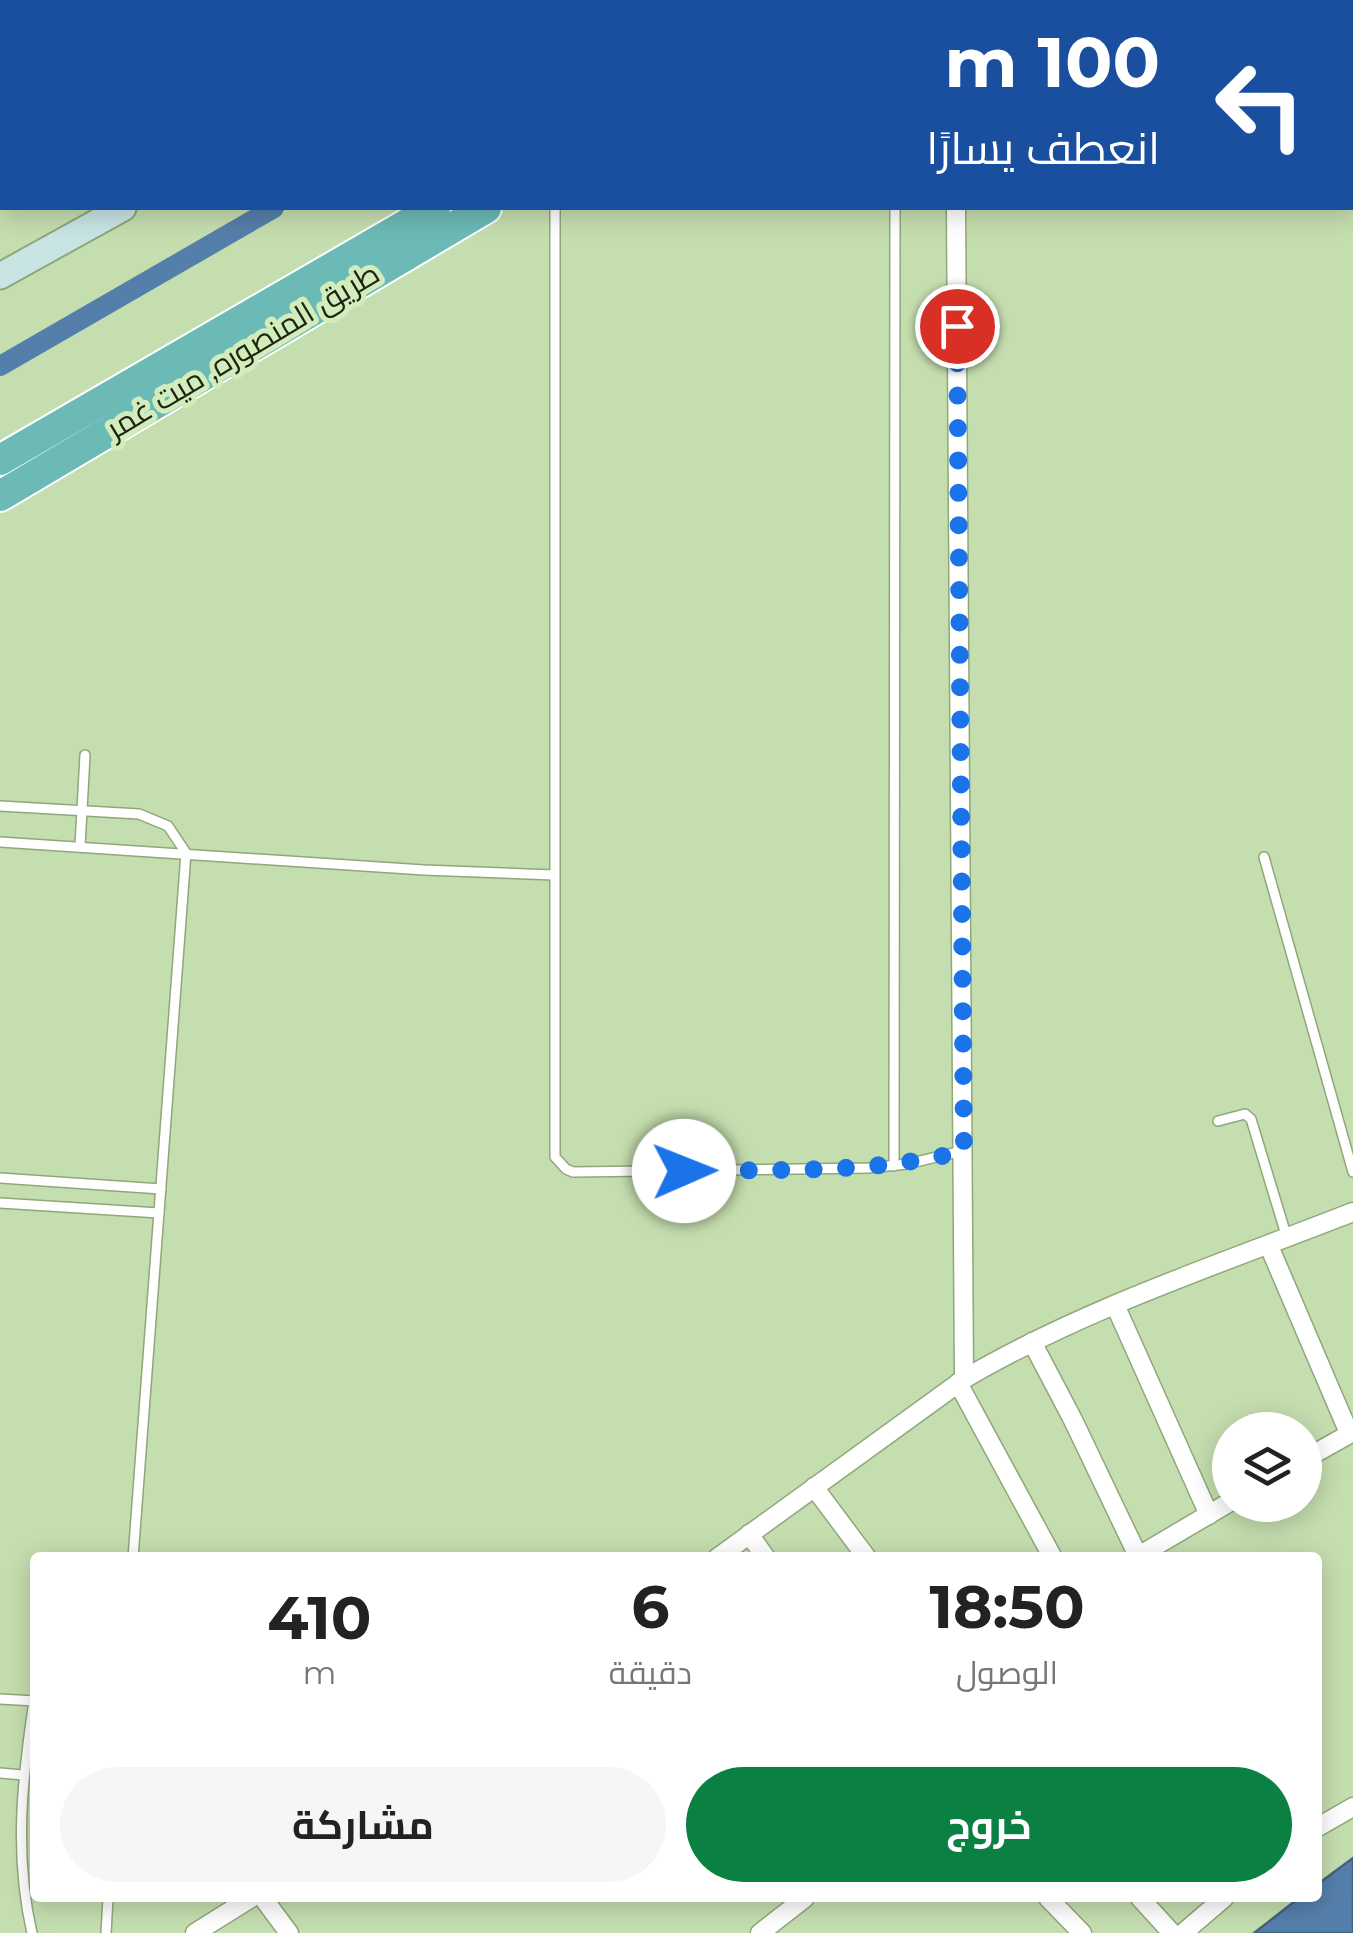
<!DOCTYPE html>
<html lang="ar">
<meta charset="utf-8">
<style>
:root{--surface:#fff;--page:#f6f6f6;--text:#222;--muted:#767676;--accent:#0b8043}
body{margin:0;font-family:Montserrat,Cairo,sans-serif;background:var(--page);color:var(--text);direction:rtl;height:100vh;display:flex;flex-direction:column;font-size:38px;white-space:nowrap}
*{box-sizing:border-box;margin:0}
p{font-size:32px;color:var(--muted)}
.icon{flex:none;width:55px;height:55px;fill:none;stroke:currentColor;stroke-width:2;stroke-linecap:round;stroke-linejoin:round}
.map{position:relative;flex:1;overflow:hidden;direction:ltr}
.sheet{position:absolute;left:30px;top:1552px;width:1292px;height:350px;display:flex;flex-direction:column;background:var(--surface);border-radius:10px;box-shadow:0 5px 25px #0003;direction:rtl}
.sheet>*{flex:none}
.guide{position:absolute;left:0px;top:0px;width:1355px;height:210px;box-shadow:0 5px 25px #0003;direction:rtl;background:#1a4fa0;color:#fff;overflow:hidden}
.controls{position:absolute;left:1212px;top:1412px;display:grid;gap:20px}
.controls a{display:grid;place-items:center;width:110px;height:110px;border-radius:50%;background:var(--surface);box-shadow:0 5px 25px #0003;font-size:50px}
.pin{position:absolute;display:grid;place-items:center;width:85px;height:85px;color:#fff;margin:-42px;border:5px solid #fff;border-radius:50%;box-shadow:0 2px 10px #0007}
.me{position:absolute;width:110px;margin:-55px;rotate:89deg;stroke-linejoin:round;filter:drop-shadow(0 0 8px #0008)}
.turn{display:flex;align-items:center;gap:35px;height:210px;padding:0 30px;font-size:45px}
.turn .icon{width:130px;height:130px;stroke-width:2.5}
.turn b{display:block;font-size:70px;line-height:85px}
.eta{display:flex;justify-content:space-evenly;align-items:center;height:170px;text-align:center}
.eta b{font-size:60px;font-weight:700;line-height:70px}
.button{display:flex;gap:20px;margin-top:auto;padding:20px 30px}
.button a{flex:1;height:115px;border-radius:60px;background:var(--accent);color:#fff;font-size:40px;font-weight:700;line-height:115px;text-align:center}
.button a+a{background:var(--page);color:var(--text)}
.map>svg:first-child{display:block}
</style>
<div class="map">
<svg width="1353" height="1933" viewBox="0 0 1353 1933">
<rect width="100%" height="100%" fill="#c5deaf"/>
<path fill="#557fab" stroke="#44647d" stroke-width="2.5" d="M1353,1858V1933H1254L1299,1898H1318V1884Z"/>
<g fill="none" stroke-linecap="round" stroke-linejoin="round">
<g stroke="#557fab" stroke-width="20">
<path d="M629,2L633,0"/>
<path d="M0,366L274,208"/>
</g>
<g stroke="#8fa779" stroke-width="12">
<g id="service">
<path d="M895,0V2"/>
<path d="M555,208V1157L566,1169L573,1172L869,1168L907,1164L961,1151"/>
<path d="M0,806L139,814L168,826L186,853L133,1558"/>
<path d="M0,842L424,870L554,875"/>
<path d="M80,846L85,755"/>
<path d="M1264,857L1353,1172"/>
<path d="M1218,1121L1245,1114L1251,1119L1287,1238"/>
<path d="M894,1166L895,208"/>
<path d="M0,1178L161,1189"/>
<path d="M0,1203L159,1213"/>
<path d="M0,1699L35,1701"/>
<path d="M0,1773L23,1775"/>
<path d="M32,1933C14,1855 22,1780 34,1701"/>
<path d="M106,1933L108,1898"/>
</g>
</g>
<g stroke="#8fa779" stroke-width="21">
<g id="minor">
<path d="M77,0V2"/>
<path d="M954,0V2"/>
<path d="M399,2L403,0"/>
<path d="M956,208L964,1379"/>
<path d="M1269,1246L1349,1433"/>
<path d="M1116,1307L1209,1515"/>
<path d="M1032,1342L1073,1420L1138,1556"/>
<path d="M958,1383L1053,1558"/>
<path d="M1305,1459L1353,1432"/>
<path d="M814,1487L867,1558"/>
<path d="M749,1534L766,1558"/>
<path d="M717,1558L964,1379C1085,1308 1223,1263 1353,1212"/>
<path d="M1135,1558L1230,1502"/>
<path d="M1318,1827L1353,1807"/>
<path d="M263,1898L289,1933"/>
<path d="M1048,1898L1082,1933"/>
<path d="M1140,1898L1172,1933"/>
<path d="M195,1933L251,1898"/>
<path d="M760,1933L805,1898"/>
<path d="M1183,1933L1224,1898"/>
</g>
</g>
<g stroke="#8fa779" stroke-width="29">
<g id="secondary">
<path d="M449,2L453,0"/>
<path d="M0,276L123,208"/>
</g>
</g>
<g stroke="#fff" stroke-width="34">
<g id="trunk">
<path d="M788,2L792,0"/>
<path d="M841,2L845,0"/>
<path d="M0,460L435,208"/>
<path d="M0,496L486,208"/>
</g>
</g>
<use href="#service" stroke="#fff" stroke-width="9"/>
<use href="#minor" stroke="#fff" stroke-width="18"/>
<use href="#secondary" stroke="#c8e5e4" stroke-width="25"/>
<use href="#trunk" stroke="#6cbab6" stroke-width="30"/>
</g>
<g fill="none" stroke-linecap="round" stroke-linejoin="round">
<path stroke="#1a73e8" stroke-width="18" stroke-dasharray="0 32.4" d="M684,1171C779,1169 872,1174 964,1151L957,326"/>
</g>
<g text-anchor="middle" stroke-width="10" stroke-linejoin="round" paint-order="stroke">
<g font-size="30" fill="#1b2412" stroke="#d2ecbb">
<text transform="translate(243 351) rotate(-31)" y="10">طريق المنصوره, ميت غمر</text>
</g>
</g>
</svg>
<div class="controls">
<a><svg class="icon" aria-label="layers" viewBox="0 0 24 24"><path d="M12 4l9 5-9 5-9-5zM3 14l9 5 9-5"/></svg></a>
</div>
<div class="pin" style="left:957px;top:326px;background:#d93025"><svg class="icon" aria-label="arrive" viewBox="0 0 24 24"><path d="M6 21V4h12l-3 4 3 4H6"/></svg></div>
<svg class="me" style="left:684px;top:1171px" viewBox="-20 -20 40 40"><circle r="19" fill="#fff"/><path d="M0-13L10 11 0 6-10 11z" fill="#1a73e8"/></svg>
<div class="guide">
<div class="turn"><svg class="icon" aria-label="left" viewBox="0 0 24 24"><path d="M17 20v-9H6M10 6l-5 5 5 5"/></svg><div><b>100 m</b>انعطف يسارًا</div></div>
</div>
<section class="sheet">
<div class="eta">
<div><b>18:50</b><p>الوصول</p></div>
<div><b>6</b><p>دقيقة</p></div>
<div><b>410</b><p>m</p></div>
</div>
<div class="button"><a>خروج</a><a>مشاركة</a></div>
</section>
</div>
